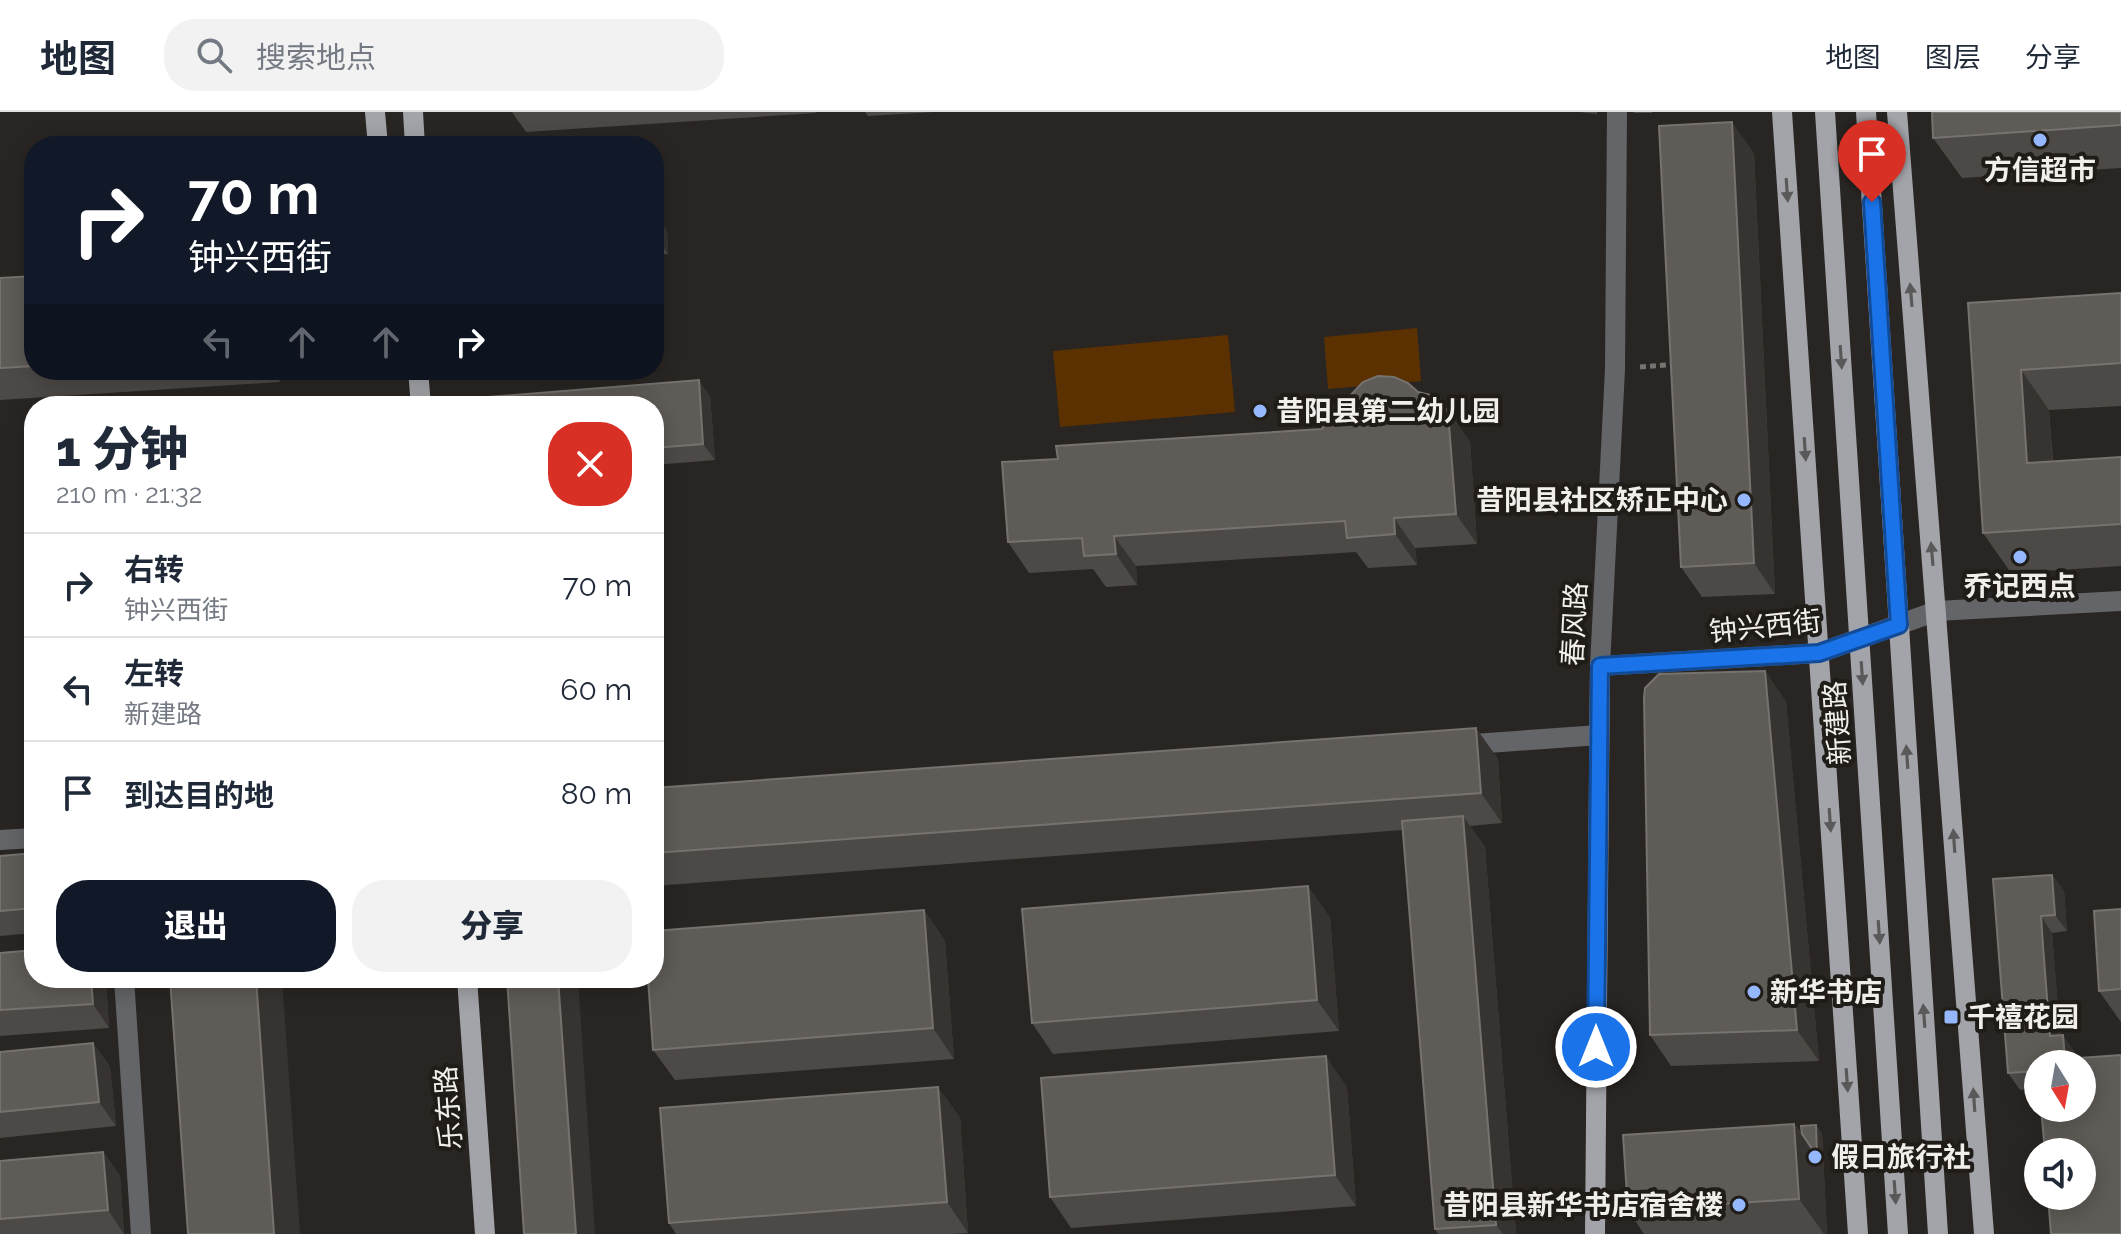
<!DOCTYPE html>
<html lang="zh">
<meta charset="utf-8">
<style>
:root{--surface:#fff;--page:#f2f2f3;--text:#1f2937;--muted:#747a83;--line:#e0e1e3;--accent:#111827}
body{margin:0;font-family:Raleway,"Noto Sans SC",sans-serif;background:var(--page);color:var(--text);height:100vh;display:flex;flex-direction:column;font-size:30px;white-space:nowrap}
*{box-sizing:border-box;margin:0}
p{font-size:26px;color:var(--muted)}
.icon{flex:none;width:44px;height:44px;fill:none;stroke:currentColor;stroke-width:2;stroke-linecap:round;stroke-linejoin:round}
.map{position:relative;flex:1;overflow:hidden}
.panel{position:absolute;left:24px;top:284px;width:640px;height:592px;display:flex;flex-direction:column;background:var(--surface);border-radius:32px;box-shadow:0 4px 20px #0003}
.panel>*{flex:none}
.hud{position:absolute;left:24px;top:24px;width:640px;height:244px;border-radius:32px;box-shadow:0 4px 20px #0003;background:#111827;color:#fff;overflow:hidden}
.needle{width:52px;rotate:169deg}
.fabs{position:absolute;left:2024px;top:938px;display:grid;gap:16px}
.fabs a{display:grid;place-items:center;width:72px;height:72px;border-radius:50%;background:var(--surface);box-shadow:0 4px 20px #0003;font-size:40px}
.pin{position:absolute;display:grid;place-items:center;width:68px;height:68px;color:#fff;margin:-82px -34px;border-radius:50% 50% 50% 0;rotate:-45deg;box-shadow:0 0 8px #0007}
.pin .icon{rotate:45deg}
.me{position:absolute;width:88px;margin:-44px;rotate:0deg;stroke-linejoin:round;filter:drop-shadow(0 0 6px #0008)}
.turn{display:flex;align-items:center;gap:28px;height:168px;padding:0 32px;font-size:36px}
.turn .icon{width:104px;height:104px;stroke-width:2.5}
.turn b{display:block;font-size:56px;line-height:68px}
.lanes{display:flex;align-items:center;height:76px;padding:0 32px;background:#0003;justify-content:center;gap:40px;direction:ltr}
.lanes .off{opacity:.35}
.round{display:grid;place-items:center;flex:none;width:84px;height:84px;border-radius:32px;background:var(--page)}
.headline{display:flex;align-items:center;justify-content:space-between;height:136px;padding:0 32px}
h1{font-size:48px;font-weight:800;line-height:60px}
.primary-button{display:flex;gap:16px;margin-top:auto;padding:16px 32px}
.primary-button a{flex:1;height:92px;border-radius:32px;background:var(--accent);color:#fff;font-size:32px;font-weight:800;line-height:92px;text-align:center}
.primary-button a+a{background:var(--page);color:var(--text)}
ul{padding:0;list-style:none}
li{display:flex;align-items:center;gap:24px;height:104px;padding:0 32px;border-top:2px solid var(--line)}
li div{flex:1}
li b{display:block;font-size:30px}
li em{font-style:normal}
header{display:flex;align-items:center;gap:48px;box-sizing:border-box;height:112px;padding:0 40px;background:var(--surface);border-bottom:2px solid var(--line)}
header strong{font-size:38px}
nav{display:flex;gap:44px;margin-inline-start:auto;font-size:28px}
.search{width:560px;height:72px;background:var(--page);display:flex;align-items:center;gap:20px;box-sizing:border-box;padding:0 28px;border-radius:32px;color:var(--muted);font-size:30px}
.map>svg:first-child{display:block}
</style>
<header>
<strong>地图</strong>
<div class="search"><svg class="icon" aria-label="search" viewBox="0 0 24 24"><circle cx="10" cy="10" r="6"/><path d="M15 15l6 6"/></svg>搜索地点</div>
<nav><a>地图</a><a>图层</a><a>分享</a></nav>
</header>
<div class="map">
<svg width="2121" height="1122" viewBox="0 0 2121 1122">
<rect width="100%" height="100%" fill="#292522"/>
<g fill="#5b3102">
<path d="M1417,216L1421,269L1328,277L1324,225Z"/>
<path d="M1228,223L1235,300L1060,315L1053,239Z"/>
</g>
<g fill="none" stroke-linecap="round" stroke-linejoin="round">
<path stroke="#767370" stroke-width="5" stroke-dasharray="6 4" stroke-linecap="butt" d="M1640,255L1678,252"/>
<g stroke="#646568" stroke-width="20">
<path d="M1617,0L1615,257L1600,554L1819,541L1937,499L2121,489"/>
<path d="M1460,633L1599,623"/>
<path d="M0,728L34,726"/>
<path d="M124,866L141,1122"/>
</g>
<g stroke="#a2a4a9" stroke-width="20">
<path d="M375,0L378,34"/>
<path d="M413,0L415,34"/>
<path d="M1782,0L1858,1122"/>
<path d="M1825,0L1898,1122"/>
<path d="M1866,0L1938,1122"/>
<path d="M1897,0L1984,1122"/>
<path d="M418,258L421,294"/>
<path d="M467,866L485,1122"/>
<path d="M1595,1122L1600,554"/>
</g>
</g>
<g fill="#4d4946">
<path d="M512,0H815L816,1L526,20Z"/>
<path d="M865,0H934L868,4Z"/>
<path d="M1579,0H1597V2Z"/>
<path d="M1633,0H1652V1H1634Z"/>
<path d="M2121,0V56L1962,66L1933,26Z"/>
<path d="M1754,41L1775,482L1702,485L1681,455Z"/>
<path d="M654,64L655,66L659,107L667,119L668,142L654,143Z"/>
<path d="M34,164V258H279L280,270L0,288V166Z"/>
<path d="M2121,181V294L2049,298L2053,349L2121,345V454L2011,461L1983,421L1968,191Z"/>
<path d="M1418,280L1438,285L1470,330L1477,432L1415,436L1417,453L1368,456L1356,440L1136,454L1137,473L1106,475L1093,457L1029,461L1008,430L1058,347L1322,317Z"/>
<path d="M710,284L715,348L654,353V294Z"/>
<path d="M1765,559L1786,590L1819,949L1671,954L1650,923Z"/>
<path d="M1476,616L1498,647L1502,711L1470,714L1485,735L1516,1122H1438L1435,1117L1403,718L654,774V676Z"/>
<path d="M34,741V821L0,824V744Z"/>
<path d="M2052,763L2064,779L2067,819L2052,821L2060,923L2074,939L2075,946L2038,952V976L2020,978L2008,961L1993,767Z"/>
<path d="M2121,797V910L2099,879Z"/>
<path d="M924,798L945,829L954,947L675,968L653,938Z"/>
<path d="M1330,805L1339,919L1053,942L1032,911Z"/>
<path d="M0,841L106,866L109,916L0,924Z"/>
<path d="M93,931L110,955L116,1014L0,1026V940Z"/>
<path d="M1347,975L1356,1094L1071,1116L1050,1085Z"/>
<path d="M960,1005L968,1121L952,1122H676L669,1111Z"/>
<path d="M1794,1012L1802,1022L1816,1013L1822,1022L1827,1122H1644L1628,1098Z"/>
<path d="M103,1040L120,1064L124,1122H0V1049Z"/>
</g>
<g fill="#373330">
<path d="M1732,10L1754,41L1775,482L1754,451Z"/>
<path d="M654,64L655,66L659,107L667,119L668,142L654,121Z"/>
<path d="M272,258H279L280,270Z"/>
<path d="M2021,258L2049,298L2055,391L2027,351Z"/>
<path d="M699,268L710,284L715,348L703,332Z"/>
<path d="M1448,300L1470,330L1477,432L1456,402Z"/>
<path d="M1394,406L1415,436L1417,453L1395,422Z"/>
<path d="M1114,424L1136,454L1137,473L1116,442Z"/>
<path d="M1765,559L1786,590L1819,949L1797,918Z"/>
<path d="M1476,616L1498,647L1502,711L1481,681Z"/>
<path d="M1463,704L1485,735L1516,1122H1503L1496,1113Z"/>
<path d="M2052,763L2064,779L2067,819L2055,803Z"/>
<path d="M1308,774L1330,805L1339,919L1317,888Z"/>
<path d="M924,798L945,829L954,947L933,916Z"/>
<path d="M2041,804L2052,821L2062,940L2050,924Z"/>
<path d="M91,866H106L109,916L93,892Z"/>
<path d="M256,866H282L300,1122H274Z"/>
<path d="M558,866H578L595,1122H576Z"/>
<path d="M2063,923L2074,939L2075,952H2065Z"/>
<path d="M93,931L110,955L116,1014L99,990Z"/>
<path d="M1326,944L1347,975L1356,1094L1335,1063Z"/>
<path d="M938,975L960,1005L968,1121L947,1090Z"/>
<path d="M1794,1012L1817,1044L1816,1013L1822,1022L1827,1122H1824L1799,1087Z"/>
<path d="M103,1040L120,1064L124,1122L108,1098Z"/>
</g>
<g fill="#5f5b57" stroke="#76726f" stroke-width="2">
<path d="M1932,0H2121V13L1933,26Z"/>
<path d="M1732,10L1754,451L1681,455L1659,14Z"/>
<path d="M627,25L628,34H504Z"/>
<path d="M34,164V254L0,256V166Z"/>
<path d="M2121,181V251L2021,258L2027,351L2121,345V412L1983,421L1968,191Z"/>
<path d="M1378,264L1394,265L1408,271L1418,280L1438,285L1448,300L1456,402L1394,406L1395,422L1347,426L1345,409L1114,424L1116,442L1084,444L1082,426L1008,430L1002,350L1058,347L1056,334L1322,317L1329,298L1337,291L1348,286L1363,270Z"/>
<path d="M699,268L703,332L654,336V294H488V285Z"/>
<path d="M1765,559L1797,918L1650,923L1644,586L1645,576L1659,562Z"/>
<path d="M1476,616L1481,681L654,741V676Z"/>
<path d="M1463,704L1496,1113L1435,1117L1402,709Z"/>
<path d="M34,741V796L0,799V744Z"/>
<path d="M2052,763L2055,803L2041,804L2043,834L2050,924L2063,923L2065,947L2038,949V959L2008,961L1993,767Z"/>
<path d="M1308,774L1317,888L1032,911L1022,797Z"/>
<path d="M2121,797V877L2099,879L2094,799Z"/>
<path d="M924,798L933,916L653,938L648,866H654V819Z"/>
<path d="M34,838V866H91L93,892L0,898V841Z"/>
<path d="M170,866H256L274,1122H188Z"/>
<path d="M507,866H558L576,1122H524Z"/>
<path d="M93,931L99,990L0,1000V940Z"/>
<path d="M2121,943V1122H2051L2048,1084H2082V1040H2045L2041,996H2082V952H2038V949Z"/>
<path d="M1326,944L1335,1063L1050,1085L1041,966Z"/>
<path d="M938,975L947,1090L669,1111L660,996Z"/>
<path d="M1794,1012L1799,1087L1628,1098L1623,1023Z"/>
<path d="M1816,1013L1817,1044L1802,1022L1801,1014Z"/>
<path d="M103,1040L108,1098L0,1107V1049Z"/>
</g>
<defs><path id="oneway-solid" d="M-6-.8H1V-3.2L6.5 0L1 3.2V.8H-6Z" transform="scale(2)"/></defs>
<g fill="#5a5959">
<use href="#oneway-solid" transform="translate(1787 78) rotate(86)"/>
<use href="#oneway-solid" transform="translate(1911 183) rotate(-95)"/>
<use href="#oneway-solid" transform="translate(1841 245) rotate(86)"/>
<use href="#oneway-solid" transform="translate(1805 337) rotate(86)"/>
<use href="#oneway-solid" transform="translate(1932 442) rotate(-95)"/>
<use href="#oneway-solid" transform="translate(1862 561) rotate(86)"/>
<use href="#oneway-solid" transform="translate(1907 645) rotate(-94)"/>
<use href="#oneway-solid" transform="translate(1830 708) rotate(86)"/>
<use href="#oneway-solid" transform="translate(1954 729) rotate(-94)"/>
<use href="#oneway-solid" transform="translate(1879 820) rotate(86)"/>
<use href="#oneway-solid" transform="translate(1924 904) rotate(-94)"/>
<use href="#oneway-solid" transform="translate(1847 968) rotate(86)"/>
<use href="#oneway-solid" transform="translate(1974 988) rotate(-94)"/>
<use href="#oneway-solid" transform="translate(1895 1080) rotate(86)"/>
</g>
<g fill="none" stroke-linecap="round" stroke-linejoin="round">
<g stroke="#114b97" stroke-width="20">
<path id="route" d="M1596,935L1600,554L1819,541L1899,513L1872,90"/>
</g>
<use href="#route" stroke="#1a73e8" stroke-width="14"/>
</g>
<g fill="#95b7fd" stroke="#201c18" stroke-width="3">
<circle cx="2040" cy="28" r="8"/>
<circle cx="1260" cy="299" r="8"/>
<circle cx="1744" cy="388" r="8"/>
<circle cx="2020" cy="445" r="8"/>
<circle cx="1754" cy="880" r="8"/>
<rect x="1943" y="897" width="16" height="16" rx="4"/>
<circle cx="1815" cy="1045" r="8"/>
<circle cx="1739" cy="1093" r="8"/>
</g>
<g text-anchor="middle" stroke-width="8" stroke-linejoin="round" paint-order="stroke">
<g font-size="28" font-weight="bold" fill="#f1eeec" stroke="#201c18" text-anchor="start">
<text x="2040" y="68" text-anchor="middle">方信超市</text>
<text x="1276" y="309">昔阳县第二幼儿园</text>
<text x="1728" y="398" text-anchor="end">昔阳县社区矫正中心</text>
<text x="2020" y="484" text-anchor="middle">乔记西点</text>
<text x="1770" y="890">新华书店</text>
<text x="1967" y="915">千禧花园</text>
<text x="1831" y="1055">假日旅行社</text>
<text x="1723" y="1103" text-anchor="end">昔阳县新华书店宿舍楼</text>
</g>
<g font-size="28" fill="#f1eeec" stroke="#201c18">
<text transform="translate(1574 512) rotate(-87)" y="10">春风路</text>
<text transform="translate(1765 514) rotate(-6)" y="10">钟兴西街</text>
<text transform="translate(1837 611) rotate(-94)" y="10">新建路</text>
<text transform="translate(448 996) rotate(-94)" y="10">乐东路</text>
</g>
</g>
</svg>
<div class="fabs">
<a><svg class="needle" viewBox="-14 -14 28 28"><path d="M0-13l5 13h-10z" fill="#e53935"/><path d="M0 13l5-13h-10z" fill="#747a83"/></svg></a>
<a><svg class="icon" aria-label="sound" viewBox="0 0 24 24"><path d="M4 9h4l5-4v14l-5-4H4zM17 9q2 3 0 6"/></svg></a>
</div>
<div class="pin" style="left:1872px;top:90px;background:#d93025"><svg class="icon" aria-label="arrive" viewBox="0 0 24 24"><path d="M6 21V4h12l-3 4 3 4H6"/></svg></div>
<svg class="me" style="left:1596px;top:935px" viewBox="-20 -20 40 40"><circle r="17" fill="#1a73e8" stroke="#fff" stroke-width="3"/><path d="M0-11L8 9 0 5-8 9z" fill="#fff"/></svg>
<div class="hud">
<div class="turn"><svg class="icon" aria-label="right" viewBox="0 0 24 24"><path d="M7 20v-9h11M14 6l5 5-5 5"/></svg><div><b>70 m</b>钟兴西街</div></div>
<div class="lanes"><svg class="icon off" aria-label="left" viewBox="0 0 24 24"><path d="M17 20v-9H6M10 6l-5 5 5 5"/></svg><svg class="icon off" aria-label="ahead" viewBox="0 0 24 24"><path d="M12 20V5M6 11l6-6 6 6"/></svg><svg class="icon off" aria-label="ahead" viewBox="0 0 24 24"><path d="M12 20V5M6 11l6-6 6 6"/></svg><svg class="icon" aria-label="right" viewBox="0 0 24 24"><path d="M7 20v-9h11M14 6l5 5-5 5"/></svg></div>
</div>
<section class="panel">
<div class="headline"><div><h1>1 分钟</h1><p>210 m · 21:32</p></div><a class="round" style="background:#d93025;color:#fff"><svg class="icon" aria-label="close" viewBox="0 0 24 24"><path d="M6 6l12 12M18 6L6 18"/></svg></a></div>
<ul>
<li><svg class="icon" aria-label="right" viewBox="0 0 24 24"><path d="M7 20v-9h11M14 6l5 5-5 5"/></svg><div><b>右转</b><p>钟兴西街</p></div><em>70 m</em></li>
<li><svg class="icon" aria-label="left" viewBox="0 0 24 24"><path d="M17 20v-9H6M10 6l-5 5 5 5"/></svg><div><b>左转</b><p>新建路</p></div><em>60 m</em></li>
<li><svg class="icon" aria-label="arrive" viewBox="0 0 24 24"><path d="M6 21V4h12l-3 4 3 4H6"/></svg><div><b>到达目的地</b></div><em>80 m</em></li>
</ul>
<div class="primary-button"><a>退出</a><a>分享</a></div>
</section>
</div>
